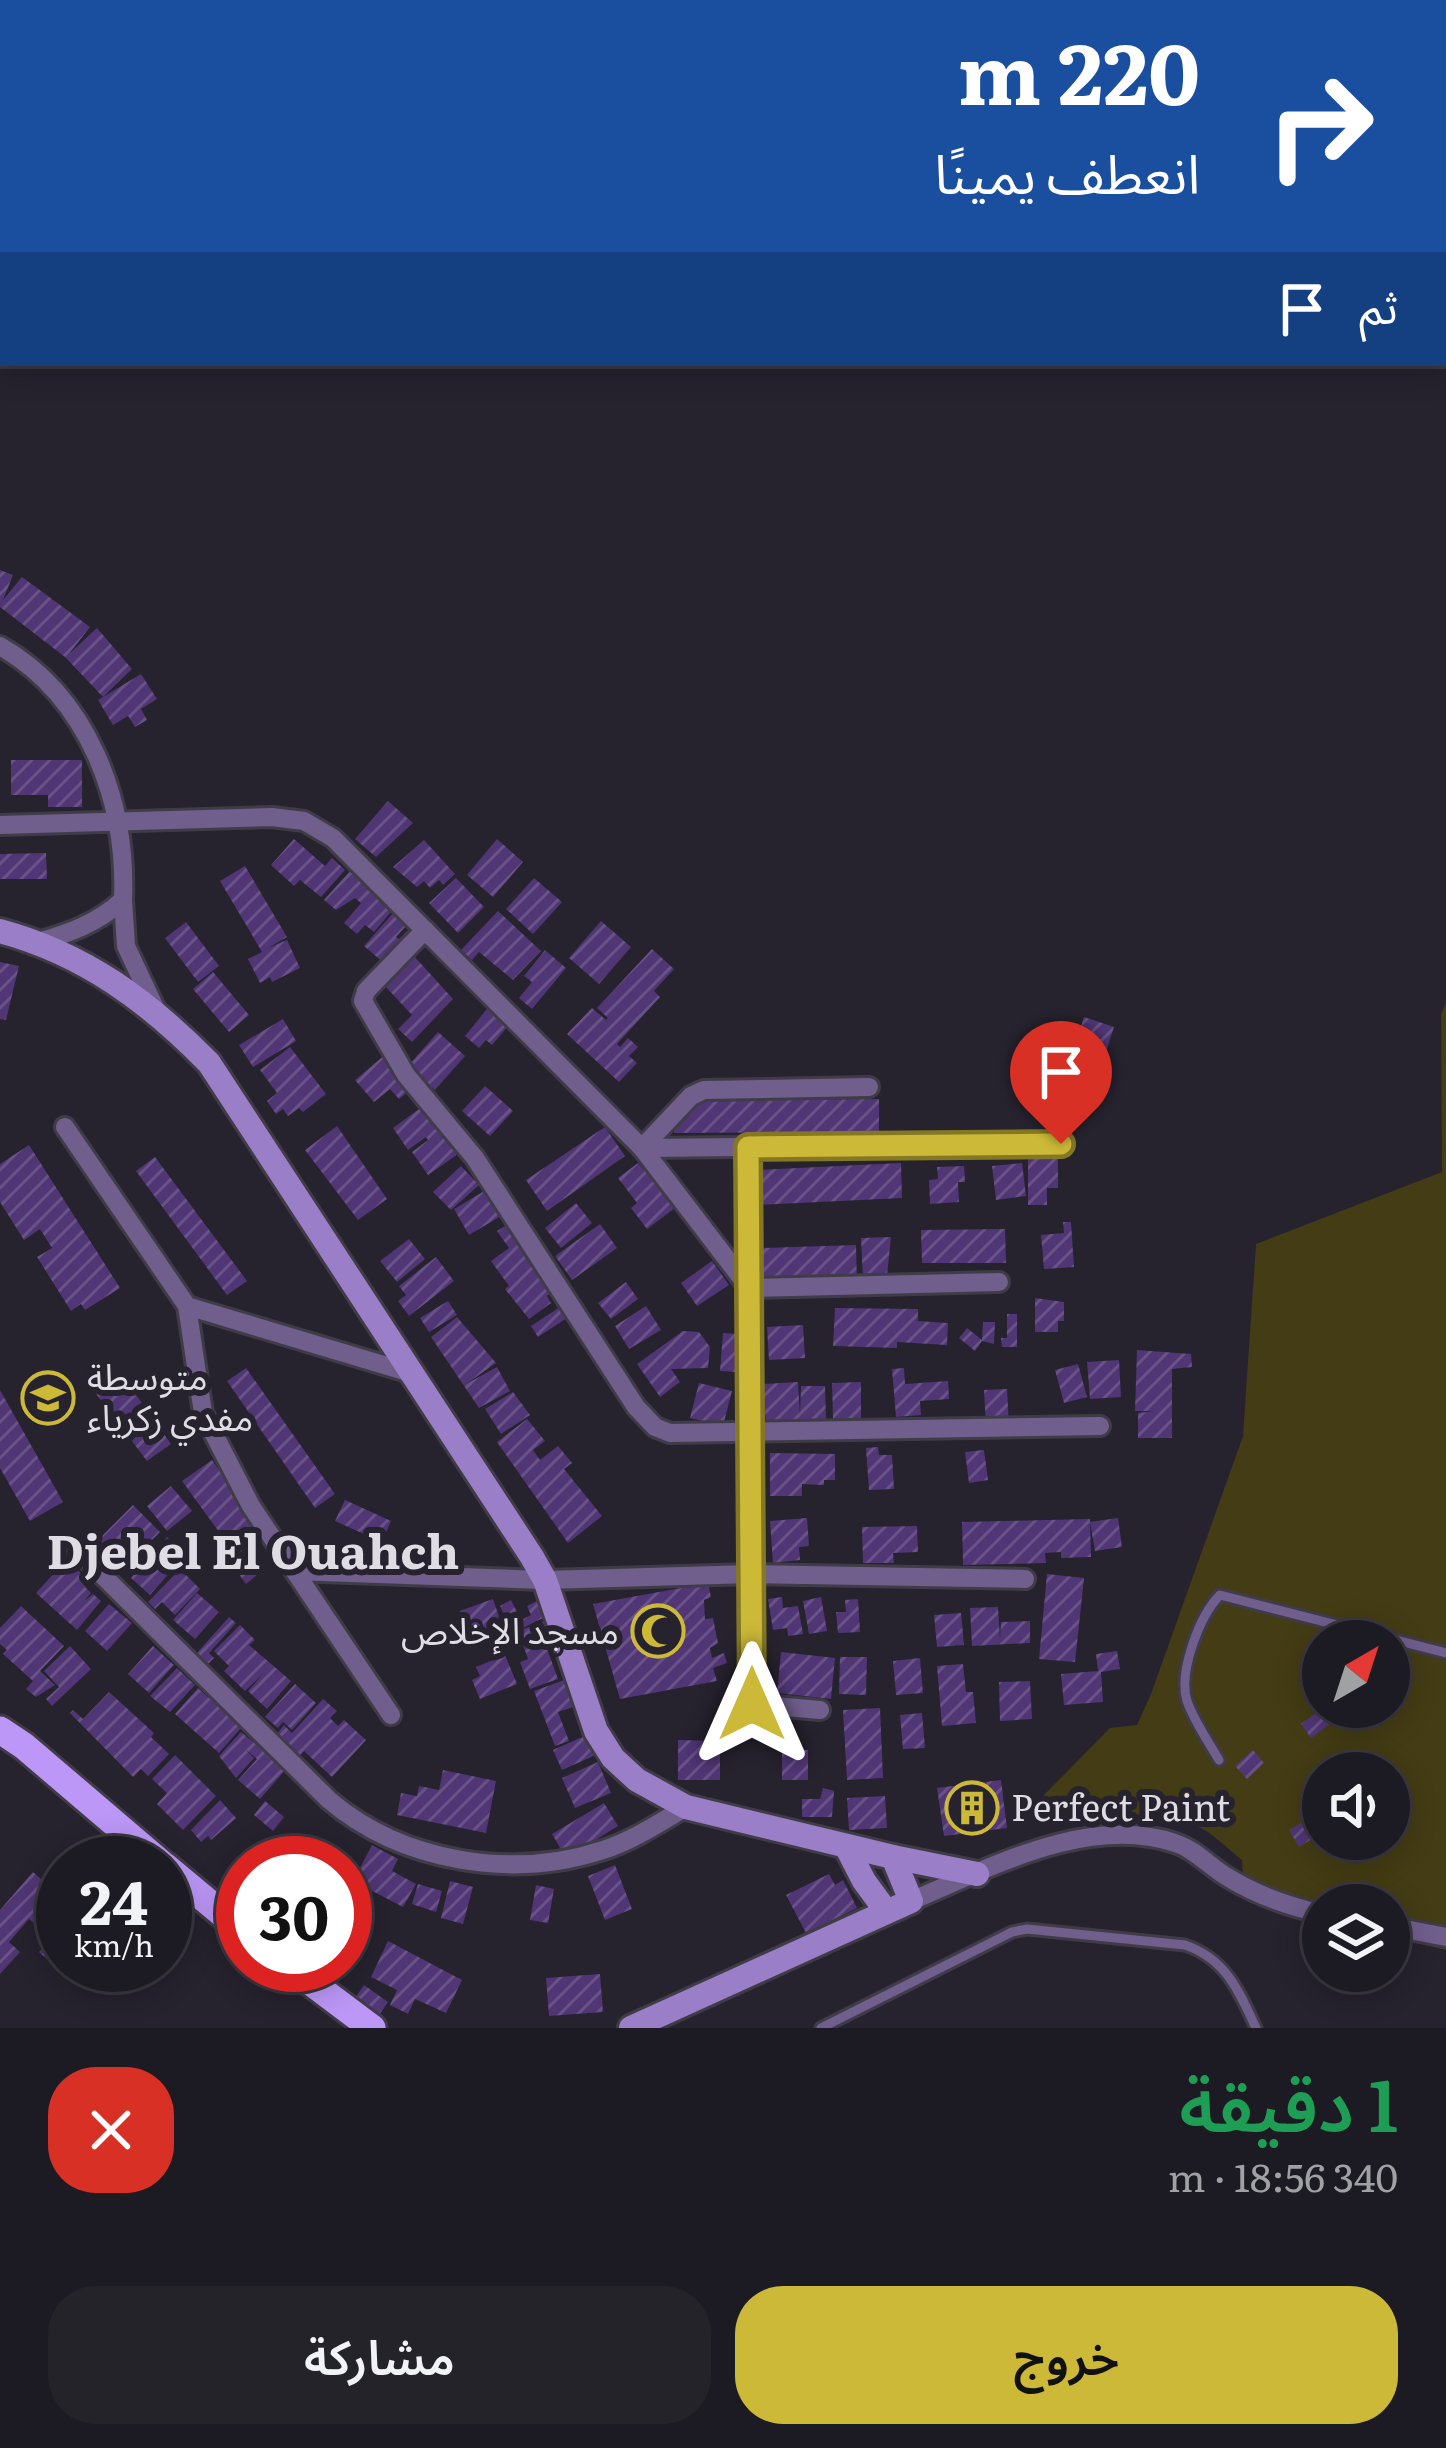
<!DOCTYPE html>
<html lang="ar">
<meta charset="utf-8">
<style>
:root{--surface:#1c1a22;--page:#25232a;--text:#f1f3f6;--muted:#a0a1a5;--line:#3a3840;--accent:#ccb938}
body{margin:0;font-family:Literata,"Noto Sans Arabic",serif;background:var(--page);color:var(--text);direction:rtl;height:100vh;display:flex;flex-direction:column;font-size:45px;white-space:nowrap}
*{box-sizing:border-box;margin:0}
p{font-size:39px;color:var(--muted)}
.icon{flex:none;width:66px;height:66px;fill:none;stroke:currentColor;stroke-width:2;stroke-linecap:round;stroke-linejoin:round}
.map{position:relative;height:2028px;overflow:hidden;direction:ltr}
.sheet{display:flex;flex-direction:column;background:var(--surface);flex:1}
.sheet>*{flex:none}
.guide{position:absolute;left:0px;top:0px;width:1446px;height:366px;box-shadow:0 6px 30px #0003,0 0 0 3px var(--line);direction:rtl;background:#1a4fa0;color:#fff;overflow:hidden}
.needle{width:78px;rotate:39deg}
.tools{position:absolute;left:1302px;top:1620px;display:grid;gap:24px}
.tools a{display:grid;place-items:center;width:108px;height:108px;border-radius:50%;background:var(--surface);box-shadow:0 6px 30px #0003,0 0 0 3px var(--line);font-size:60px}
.speed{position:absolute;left:36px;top:1836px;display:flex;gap:24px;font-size:60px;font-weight:700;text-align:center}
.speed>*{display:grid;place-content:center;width:156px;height:156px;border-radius:50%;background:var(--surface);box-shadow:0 6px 30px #0003,0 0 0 3px var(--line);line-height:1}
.speed small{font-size:30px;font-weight:400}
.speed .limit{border:18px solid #d22;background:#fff;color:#111}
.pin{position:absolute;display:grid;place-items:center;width:102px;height:102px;color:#fff;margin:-123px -51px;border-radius:50% 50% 50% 0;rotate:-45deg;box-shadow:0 0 12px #0007}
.pin .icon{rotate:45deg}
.me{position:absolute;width:132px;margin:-66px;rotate:0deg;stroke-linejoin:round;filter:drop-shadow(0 0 9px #0008)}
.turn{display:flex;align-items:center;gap:42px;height:252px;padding:0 48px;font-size:54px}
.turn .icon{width:156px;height:156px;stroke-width:2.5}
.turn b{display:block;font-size:84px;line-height:102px}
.then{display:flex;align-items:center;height:114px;padding:0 48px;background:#0003;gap:24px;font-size:45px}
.round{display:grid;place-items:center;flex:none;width:126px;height:126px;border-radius:48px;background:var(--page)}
.overview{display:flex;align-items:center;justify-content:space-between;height:204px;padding:0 48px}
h1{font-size:72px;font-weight:600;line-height:90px;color:#1e9e55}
.cta{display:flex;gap:24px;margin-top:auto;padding:24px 48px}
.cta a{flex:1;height:138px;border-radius:48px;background:var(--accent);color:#111;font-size:48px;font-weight:600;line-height:138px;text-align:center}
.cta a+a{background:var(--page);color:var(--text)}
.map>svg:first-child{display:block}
</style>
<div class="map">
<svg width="1446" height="2028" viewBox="0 0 1446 2028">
<defs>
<pattern id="building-hatch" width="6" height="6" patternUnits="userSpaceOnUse" patternTransform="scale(3)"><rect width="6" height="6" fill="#503675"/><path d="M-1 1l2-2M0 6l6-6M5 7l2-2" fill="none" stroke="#695288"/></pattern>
</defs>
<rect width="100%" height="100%" fill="#26222e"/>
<path fill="#433c14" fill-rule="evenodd" d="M1446,1002V1950L1389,1936V1905H1323V1921L1279,1911L1244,1897L1242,1860C1228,1849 1212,1832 1196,1826C1148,1807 1094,1819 1044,1826L1038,1801L1110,1728L1137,1725L1151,1694L1243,1436L1256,1244L1442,1172L1441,1015ZM1323,1641H1389V1707H1323ZM1323,1773H1389V1839H1323Z"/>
<g fill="url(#building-hatch)">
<path d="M0,570L13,575L3,600L22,577L90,627L69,654L97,628L132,669L103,697L141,674L157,699L141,709L147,720L135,727L128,716L113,725L98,700L103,697L65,657L0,607Z"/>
<path d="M11,760H82V807H48V795H11Z"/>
<path d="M388,801L413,823L376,857L355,839Z"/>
<path d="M294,839L325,866L332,858L345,870L321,897L300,880L294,886L271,865Z"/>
<path d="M497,839L523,862L493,897L467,875Z"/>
<path d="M424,840L455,874L443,885L439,880L430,888L424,881L417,887L393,867Z"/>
<path d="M46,853L47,879H0V854Z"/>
<path d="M245,866L287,937L268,948L287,940L300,968L272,982L270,977L260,983L248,959L262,952L220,881Z"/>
<path d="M350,871L391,912L374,932L365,925L357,934L344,923L361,903L355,898L336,910L324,900Z"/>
<path d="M456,878L484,907L458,933L429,903Z"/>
<path d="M534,878L562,902L533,934L506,909Z"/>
<path d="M498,911L541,951L513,980L479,952L472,960L461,950Z"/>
<path d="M393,913L407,925L396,937L399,939L407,931L413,937L385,964L364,946Z"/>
<path d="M601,921L631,947L599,984L569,958Z"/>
<path d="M186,922L219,966L198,982L165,938Z"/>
<path d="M652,949L674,969L654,991L660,997L617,1044L620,1047L628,1038L638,1047L629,1056L637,1063L619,1082L567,1034L592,1008L606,1020L608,1018L597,1008Z"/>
<path d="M545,950L566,968L532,1009L519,998L532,982L524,976Z"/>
<path d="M413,955L453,999L412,1042L398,1029L412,1015L384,985Z"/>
<path d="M0,962L19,966L6,1020L0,1019Z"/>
<path d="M213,972L249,1015L229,1032L193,989Z"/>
<path d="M487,1009L508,1026L492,1045L486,1040L479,1048L465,1036Z"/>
<path d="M1084,1017L1114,1027L1104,1058L1074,1048Z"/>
<path d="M283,1019L296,1041L253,1067L239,1045Z"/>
<path d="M438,1032L465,1056L435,1090L408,1066Z"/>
<path d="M290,1047L326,1094L303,1112L299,1108L288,1116L283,1109L276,1114L267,1101L277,1093L260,1070Z"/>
<path d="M386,1054L414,1087L399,1099L390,1089L374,1102L355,1080Z"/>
<path d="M485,1086L513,1111L490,1136L462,1111Z"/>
<path d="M879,1099V1132L674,1133V1119L693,1100Z"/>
<path d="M423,1106L458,1154L428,1175L412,1152L428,1140L426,1137L408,1150L393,1128Z"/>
<path d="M337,1126L387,1199L358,1220L305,1150Z"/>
<path d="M605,1127L625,1156L547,1211L526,1180Z"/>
<path d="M29,1145L120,1288L85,1310L81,1304L71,1311L37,1257L52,1248L40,1229L24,1240L0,1202V1164Z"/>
<path d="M155,1157L247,1281L227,1295L136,1171Z"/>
<path d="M1028,1159H1058V1188H1047V1205H1028Z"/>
<path d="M638,1163L644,1170L649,1166L679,1205L647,1229L631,1208L637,1203L618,1178Z"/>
<path d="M901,1163L902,1198L758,1205L756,1170Z"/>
<path d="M1022,1163L1026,1196L996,1200L992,1166Z"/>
<path d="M461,1166L479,1185L451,1210L433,1192Z"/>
<path d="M964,1166L965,1182H958L959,1202L930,1204L929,1180L938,1179L937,1167Z"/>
<path d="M491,1187L506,1213L469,1235L454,1209Z"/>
<path d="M576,1203L592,1223L561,1248L545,1228Z"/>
<path d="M1063,1222H1071L1074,1267L1044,1269L1041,1235L1064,1233Z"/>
<path d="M600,1224L617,1248L572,1280L555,1256Z"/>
<path d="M507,1225L553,1291L547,1296L551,1303L529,1319L505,1289L509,1286L491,1261L509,1248L497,1231Z"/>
<path d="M1005,1229L1006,1263H922L921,1230Z"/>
<path d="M891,1237L887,1276L863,1278L861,1238Z"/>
<path d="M409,1239L425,1259L397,1282L380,1261Z"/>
<path d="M856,1245L857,1282L760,1284L759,1248Z"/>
<path d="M436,1257L454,1281L409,1316L398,1301L406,1295L399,1286Z"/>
<path d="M712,1261L729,1285L697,1306L681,1283Z"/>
<path d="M626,1282L638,1299L611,1319L598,1303Z"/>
<path d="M1035,1298L1064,1302V1321H1058V1332H1035Z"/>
<path d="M448,1301L457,1315L429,1332L420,1318Z"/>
<path d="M646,1306L661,1330L629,1349L615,1326Z"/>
<path d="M560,1307L567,1318L538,1337L531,1326Z"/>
<path d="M835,1308L918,1309V1321L948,1323L947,1345L897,1342V1348L833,1346Z"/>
<path d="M1007,1314H1017V1347H1002L1001,1338H1007Z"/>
<path d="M457,1317L496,1363L466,1384L497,1367L510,1391L479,1408L431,1337Z"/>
<path d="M983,1322H995L994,1344L982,1341L975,1351L959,1338L967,1328L982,1340Z"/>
<path d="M803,1325L805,1358L769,1360L767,1327Z"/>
<path d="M683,1331L699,1332L710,1347L708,1368L671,1369L680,1382L660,1397L637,1364Z"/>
<path d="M723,1333L739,1334L737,1372L720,1371Z"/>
<path d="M1137,1350L1191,1354L1192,1367L1172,1369V1438H1138V1413L1154,1411H1135Z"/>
<path d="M1119,1360L1121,1397L1090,1399L1087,1362Z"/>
<path d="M107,1361L123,1384L127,1382L171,1444L147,1461L84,1378Z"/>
<path d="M1078,1364L1087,1397L1064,1403L1055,1370Z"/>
<path d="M246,1368L335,1494L315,1508L227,1381Z"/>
<path d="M904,1368L905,1384L948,1381L949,1399L920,1401L921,1415L896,1417L892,1369Z"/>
<path d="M798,1382L800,1415L801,1386H825L826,1421L766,1425L763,1384Z"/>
<path d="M861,1382V1419H833L832,1383Z"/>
<path d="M699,1383L732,1391L723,1426L690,1418Z"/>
<path d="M1007,1389L1009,1425L986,1426L984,1390Z"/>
<path d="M0,1390L63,1502L30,1521L0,1468Z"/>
<path d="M513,1392L530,1415L501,1434L485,1409Z"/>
<path d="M527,1419L545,1441L533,1450L540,1460L558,1446L572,1463L564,1469L602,1516L568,1543L497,1442Z"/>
<path d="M878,1447L879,1455H892L894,1489L869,1490L866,1448Z"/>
<path d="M984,1450L988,1480L969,1483L965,1452Z"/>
<path d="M770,1453L835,1454V1480H824V1485L802,1484V1496H770Z"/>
<path d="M212,1460L266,1534L240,1553L257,1575L246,1584L228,1559L235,1554L182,1481Z"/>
<path d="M171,1486L192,1511L167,1531L147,1506Z"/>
<path d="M345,1500L391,1521L382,1542L335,1521Z"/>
<path d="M133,1505L160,1532L123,1569L96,1542Z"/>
<path d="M807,1518L809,1546L799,1547L800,1560L773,1563L770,1521Z"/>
<path d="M1118,1518L1122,1547L1095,1551L1090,1522Z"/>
<path d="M1090,1519L1091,1557L1061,1558V1552L1045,1553L1046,1563L963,1565L962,1522Z"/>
<path d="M917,1526L918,1552L893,1553L894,1563H863L862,1527Z"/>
<path d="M167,1537L186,1554L150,1595L131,1578Z"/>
<path d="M66,1560L90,1581L85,1587L91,1593L84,1601L93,1594L101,1601L77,1630L36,1593Z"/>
<path d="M180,1569L200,1589L175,1615L162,1602L155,1609L148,1602Z"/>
<path d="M1047,1574L1084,1578L1075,1662L1039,1659Z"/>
<path d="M708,1583L711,1597L704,1600L705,1619L713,1618L718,1643L710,1648L712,1658L724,1653L727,1663L713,1668L717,1681L620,1699L593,1604Z"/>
<path d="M197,1593L219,1612L195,1639L173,1620Z"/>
<path d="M782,1597L783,1608L798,1606L803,1634L788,1636L787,1628L773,1630L768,1599Z"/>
<path d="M821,1597L827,1631L809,1634L803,1601Z"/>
<path d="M493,1599L504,1631L472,1643L460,1611Z"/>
<path d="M858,1599L860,1632L838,1633L836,1612H846L845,1600Z"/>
<path d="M511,1600L521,1620L531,1615L527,1606L539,1600L547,1616L513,1633L500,1606Z"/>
<path d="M109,1604L132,1623L107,1651L85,1631Z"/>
<path d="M21,1606L64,1646L40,1671L55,1685L36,1697L26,1689L33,1681L3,1654L7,1650L0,1644V1628Z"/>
<path d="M998,1607L1000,1639L1001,1622L1030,1621V1643L972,1646L970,1608Z"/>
<path d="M961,1613L964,1645L937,1647L934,1615Z"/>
<path d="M229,1617L236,1623L209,1653L214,1658L208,1664L196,1654Z"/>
<path d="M548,1620L555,1640L545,1643L558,1679L530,1689L520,1662L528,1659L518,1631Z"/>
<path d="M240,1625L255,1640L249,1645L291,1681L267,1709L248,1691L263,1674L245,1691L224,1671L229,1666L214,1651Z"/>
<path d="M70,1646L91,1669L52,1706L46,1699L59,1687L44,1671Z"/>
<path d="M153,1646L174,1665L149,1693L128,1674Z"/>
<path d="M1117,1651L1120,1669L1101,1672L1103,1702L1064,1705L1061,1674L1098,1671L1096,1654Z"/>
<path d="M781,1652L835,1658L831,1699L777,1693Z"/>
<path d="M505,1655L517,1684L480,1699L472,1680L480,1676L476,1667Z"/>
<path d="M840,1657H867L866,1695L839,1694Z"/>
<path d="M920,1658L923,1693L896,1695L893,1661Z"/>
<path d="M963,1664L966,1692H973L976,1723L942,1726L937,1666Z"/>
<path d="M177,1668L195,1685L170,1712L150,1696Z"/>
<path d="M567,1679L576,1706L558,1712L569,1741L555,1746L534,1691Z"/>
<path d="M1030,1681L1032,1719L1000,1721L999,1682Z"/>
<path d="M295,1684L316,1703L292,1730L283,1722L278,1728L265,1717Z"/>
<path d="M198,1688L242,1727L219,1753L175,1714Z"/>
<path d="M109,1692L154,1733L151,1737L169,1754L148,1776L141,1769L133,1777L70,1713L73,1710L83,1719Z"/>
<path d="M323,1699L337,1711L330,1718L338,1726L344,1720L366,1740L332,1777L304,1751L300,1756L277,1734L284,1725L292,1733Z"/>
<path d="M880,1708L883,1778L847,1780L843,1710Z"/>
<path d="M1323,1708L1333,1722L1311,1738L1301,1724Z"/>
<path d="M922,1713L925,1748L903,1749L900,1715Z"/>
<path d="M241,1732L286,1769L260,1799L238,1780L257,1759L245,1749L254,1758L236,1778L219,1756Z"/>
<path d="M589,1734L598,1754L562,1770L553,1750Z"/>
<path d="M678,1740L720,1741V1780H678Z"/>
<rect x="782" y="1750" width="26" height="30"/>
<path d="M1253,1750L1264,1763L1247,1779L1235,1766Z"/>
<path d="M175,1755L216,1796L183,1830L157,1804L167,1793L152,1779Z"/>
<path d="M598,1762L611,1793L575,1808L562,1778Z"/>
<path d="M443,1770L496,1781L486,1833L397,1815L401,1793L417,1796L419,1786L439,1790Z"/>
<path d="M1001,1780L1007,1828L944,1836L937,1788Z"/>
<path d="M823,1788L834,1791L832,1817H802V1799H820Z"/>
<path d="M885,1796L887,1828L849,1830L847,1798Z"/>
<path d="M220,1800L236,1818L211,1840L208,1836L201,1842L191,1830Z"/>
<path d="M265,1801L284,1817L273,1831L254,1815Z"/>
<path d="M604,1803L618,1826L566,1858L552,1834Z"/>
<path d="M1323,1810V1832L1299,1847L1289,1830Z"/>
<path d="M372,1845L398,1859L392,1871L416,1884L403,1907L353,1881Z"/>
<path d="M615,1865L632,1909L605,1920L588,1876Z"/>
<path d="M33,1872L63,1899V1933L45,1918L38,1926L29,1919L9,1942L20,1952L0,1974V1910Z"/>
<path d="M829,1874L835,1885L843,1880L857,1908L806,1933L786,1895Z"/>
<path d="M450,1881L473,1887L463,1924L441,1918Z"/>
<path d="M418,1884L442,1891L436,1912L412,1904Z"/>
<path d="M536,1885L554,1889L548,1923L530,1920Z"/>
<path d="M56,1933L63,1939V1961L57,1968L39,1952Z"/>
<path d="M388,1941L462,1980L446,2013L415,1999L408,2014L390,2005L397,1990L371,1977Z"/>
<path d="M600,1974L603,2012L549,2016L546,1978Z"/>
<path d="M364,1985L388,2002L379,2015L355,1998Z"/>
</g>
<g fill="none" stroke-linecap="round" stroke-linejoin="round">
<g stroke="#403c47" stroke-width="15">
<g id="lane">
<path d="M1219,1760C1208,1741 1194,1721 1187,1701C1178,1672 1200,1615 1220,1595L1446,1653"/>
<path d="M821,2028L1012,1932L1027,1929L1185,1945C1226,1959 1239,1991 1256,2028"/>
</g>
</g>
<g stroke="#403c47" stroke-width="24">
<g id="street">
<path d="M0,646C89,697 127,802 123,900"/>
<path d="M0,825L272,817L304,821L333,838L642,1148L749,1288L999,1282"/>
<path d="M425,930L366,991L363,1001L406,1075L475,1158L636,1407L655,1427L670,1433L1100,1426"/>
<path d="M35,943C70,933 96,924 123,900L126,946L156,1010"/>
<path d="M65,1127L187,1306L203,1413L251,1506L391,1715"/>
<path d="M748,1147L752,1704L820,1710"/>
<path d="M642,1148L1062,1144"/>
<path d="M642,1148L691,1096L704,1090L869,1087"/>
<path d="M187,1306L414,1374"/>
<path d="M76,1549L329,1800C402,1862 512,1880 603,1850C632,1841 659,1823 686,1807"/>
<path d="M295,1571L545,1580L751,1574L1025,1579"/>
<path d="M911,1901C990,1868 1088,1814 1175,1843C1195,1849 1211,1868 1229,1878C1257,1895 1291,1907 1323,1914"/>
<path d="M1389,1926L1446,1937"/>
</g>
</g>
<g stroke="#403c47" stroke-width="30">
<g id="secondary">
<path d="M0,931C85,954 148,1001 209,1063L532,1557L545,1580L596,1731L613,1758L637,1780L686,1807L893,1857L911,1901L631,2028"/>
<path d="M846,1846L864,1881L886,1911"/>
<path d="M893,1857L977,1874"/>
</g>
</g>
<g stroke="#403c47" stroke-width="33">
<g id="primary">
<path d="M0,1730L24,1746L161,1863"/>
<path d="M165,1866L243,1931"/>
<path d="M288,1965L372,2028"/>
</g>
</g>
<use href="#lane" stroke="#705e8d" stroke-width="9"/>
<use href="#street" stroke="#705e8d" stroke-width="18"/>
<use href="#secondary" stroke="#9b7ec8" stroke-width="24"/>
<use href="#primary" stroke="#bc97f7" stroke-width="27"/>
</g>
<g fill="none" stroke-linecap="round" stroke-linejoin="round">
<g stroke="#857824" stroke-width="30">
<path id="route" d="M752,1704L748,1147L1061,1144"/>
</g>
<use href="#route" stroke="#ccb938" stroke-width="21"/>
</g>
<defs>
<g id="school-ring" transform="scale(2.7)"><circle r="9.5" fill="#26222e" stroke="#ccb938" stroke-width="1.5"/><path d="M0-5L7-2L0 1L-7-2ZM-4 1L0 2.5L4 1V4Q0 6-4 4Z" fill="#ccb938"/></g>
<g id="mosque-ring" transform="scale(2.7)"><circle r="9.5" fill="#26222e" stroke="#ccb938" stroke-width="1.5"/><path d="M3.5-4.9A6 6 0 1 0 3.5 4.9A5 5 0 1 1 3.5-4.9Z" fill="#ccb938"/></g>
<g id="building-ring" transform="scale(2.7)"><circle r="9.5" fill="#26222e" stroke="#ccb938" stroke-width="1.5"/><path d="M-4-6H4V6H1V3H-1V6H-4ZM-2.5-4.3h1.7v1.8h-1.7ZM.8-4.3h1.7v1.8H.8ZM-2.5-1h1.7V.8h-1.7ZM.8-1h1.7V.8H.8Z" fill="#ccb938"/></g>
</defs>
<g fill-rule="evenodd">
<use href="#school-ring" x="48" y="1398"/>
<use href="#mosque-ring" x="658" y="1631"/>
<use href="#building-ring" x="972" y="1808"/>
</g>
<g text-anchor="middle" stroke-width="12" stroke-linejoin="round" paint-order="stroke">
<g font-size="36" fill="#dfdce4" stroke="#26222e" text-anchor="start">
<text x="87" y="1390">متوسطة<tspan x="87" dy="41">مفدي زكرياء</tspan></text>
<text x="619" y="1644" text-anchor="end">مسجد الإخلاص</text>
<text x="1011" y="1821">Perfect Paint</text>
</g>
<g font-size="48" font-weight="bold" fill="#dfdce4" stroke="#26222e">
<text x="253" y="1569">Djebel El Ouahch</text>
</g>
</g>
</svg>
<div class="tools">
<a><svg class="needle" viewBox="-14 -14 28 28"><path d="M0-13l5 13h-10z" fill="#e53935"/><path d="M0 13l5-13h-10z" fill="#a0a1a5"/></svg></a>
<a><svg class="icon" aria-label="sound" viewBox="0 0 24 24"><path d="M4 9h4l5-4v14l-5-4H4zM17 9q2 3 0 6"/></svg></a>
<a><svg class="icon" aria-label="layers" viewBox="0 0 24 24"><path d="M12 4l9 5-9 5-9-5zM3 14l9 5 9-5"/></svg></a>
</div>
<div class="speed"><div>24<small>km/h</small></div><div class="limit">30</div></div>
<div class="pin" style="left:1061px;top:1144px;background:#d93025"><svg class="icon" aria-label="arrive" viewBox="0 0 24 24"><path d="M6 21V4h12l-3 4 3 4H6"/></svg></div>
<svg class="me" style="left:752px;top:1704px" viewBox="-20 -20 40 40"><path d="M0-17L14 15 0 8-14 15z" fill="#ccb938" stroke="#fff" stroke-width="4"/></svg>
<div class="guide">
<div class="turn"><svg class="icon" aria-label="right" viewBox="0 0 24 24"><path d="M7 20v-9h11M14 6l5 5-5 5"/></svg><div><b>220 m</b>انعطف يمينًا</div></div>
<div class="then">ثم<svg class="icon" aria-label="arrive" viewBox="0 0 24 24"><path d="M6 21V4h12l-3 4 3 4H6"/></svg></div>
</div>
</div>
<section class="sheet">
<div class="overview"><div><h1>1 دقيقة</h1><p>340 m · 18:56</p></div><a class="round" style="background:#d93025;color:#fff"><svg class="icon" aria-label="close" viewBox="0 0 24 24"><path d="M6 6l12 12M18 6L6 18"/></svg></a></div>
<div class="cta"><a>خروج</a><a>مشاركة</a></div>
</section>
